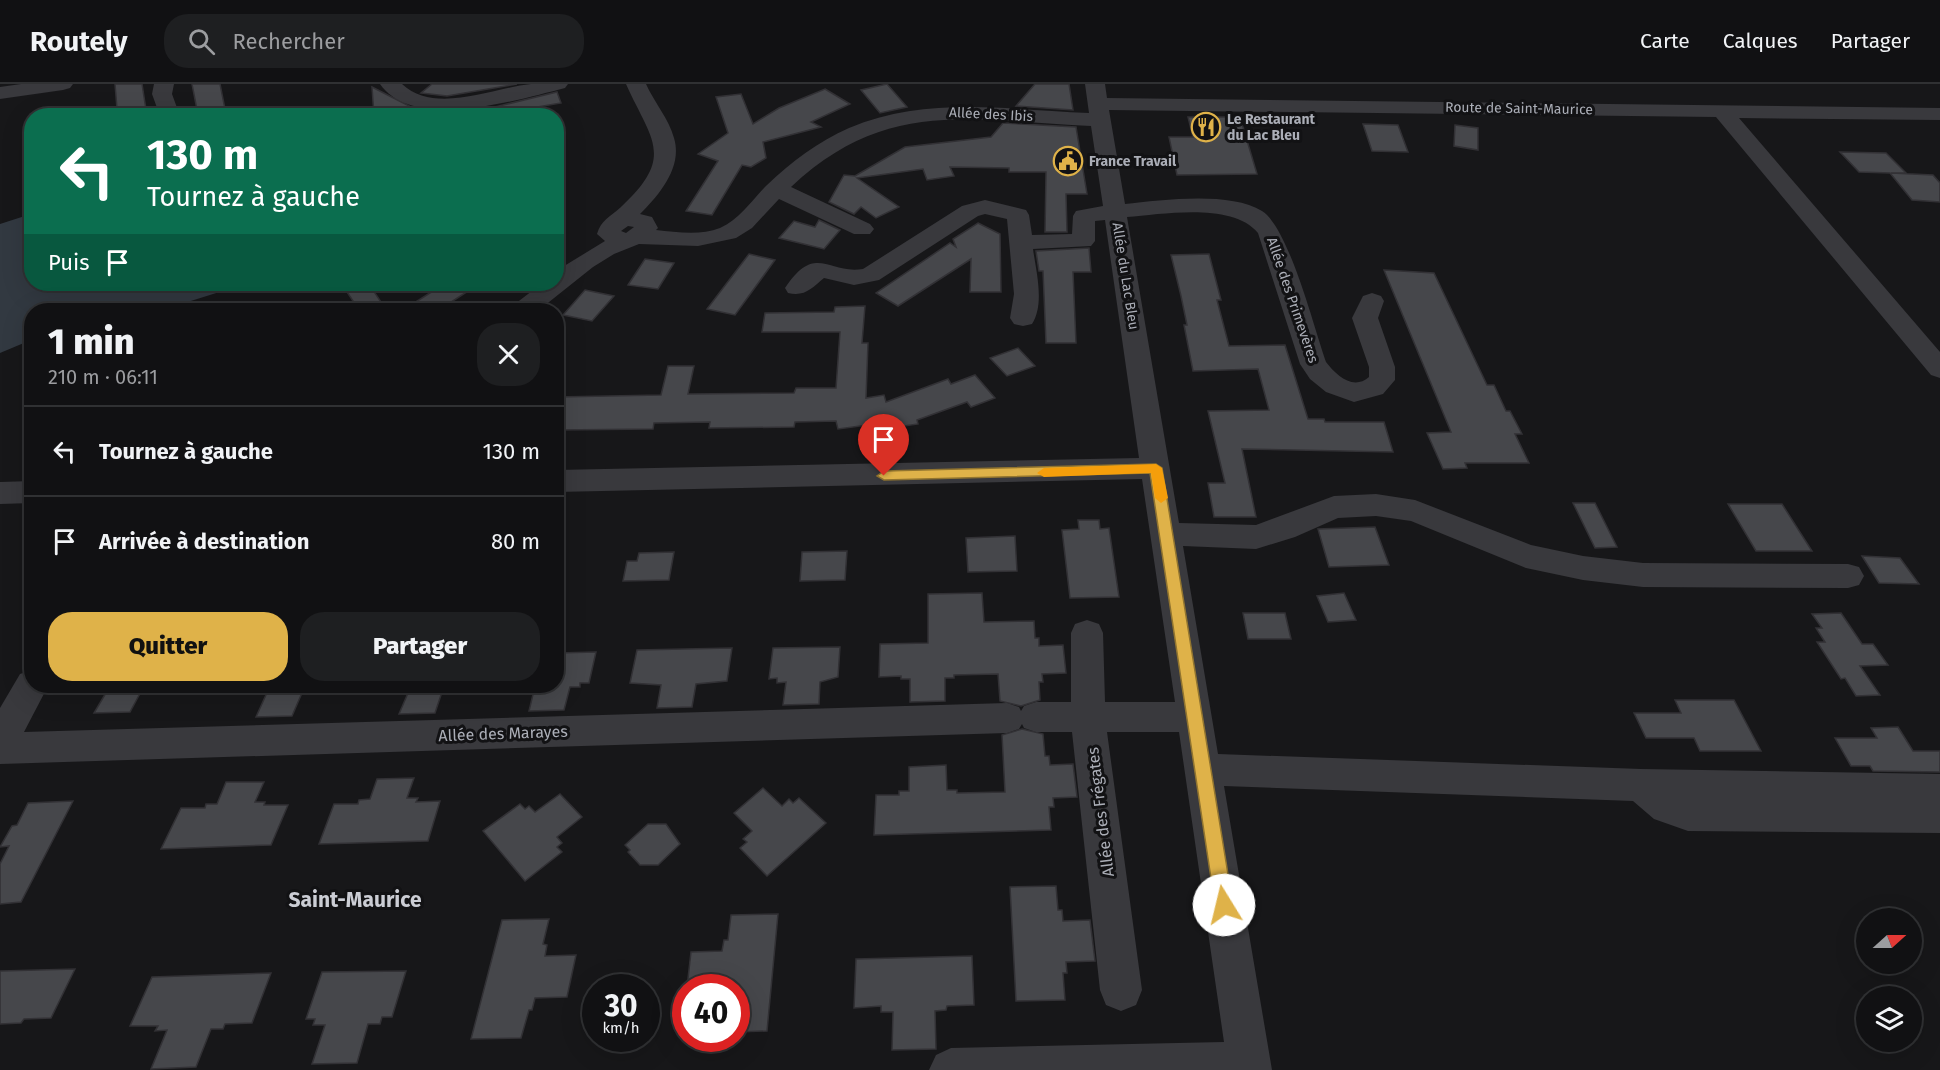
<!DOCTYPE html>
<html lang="fr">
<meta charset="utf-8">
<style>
:root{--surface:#111113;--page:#1e1f21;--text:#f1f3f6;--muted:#9c9da0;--line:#303133;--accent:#dfb249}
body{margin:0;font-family:"Fira Sans",sans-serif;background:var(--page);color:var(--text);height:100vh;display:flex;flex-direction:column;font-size:22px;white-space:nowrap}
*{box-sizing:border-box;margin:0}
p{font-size:20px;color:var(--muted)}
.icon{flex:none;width:33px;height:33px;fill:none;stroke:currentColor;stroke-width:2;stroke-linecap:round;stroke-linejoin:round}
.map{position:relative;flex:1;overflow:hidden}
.sheet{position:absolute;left:24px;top:219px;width:540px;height:390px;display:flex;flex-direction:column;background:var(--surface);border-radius:24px;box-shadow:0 6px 24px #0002,0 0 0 2px var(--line)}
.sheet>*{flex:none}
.banner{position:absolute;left:24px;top:24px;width:540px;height:183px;border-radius:24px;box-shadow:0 6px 24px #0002,0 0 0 2px var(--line);background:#0b6e4f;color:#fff;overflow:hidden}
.needle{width:39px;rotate:69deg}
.fabs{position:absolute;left:1856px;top:824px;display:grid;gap:12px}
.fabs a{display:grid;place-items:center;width:66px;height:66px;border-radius:50%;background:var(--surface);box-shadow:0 6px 24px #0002,0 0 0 2px var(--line);font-size:30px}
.speed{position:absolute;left:582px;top:890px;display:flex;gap:12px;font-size:30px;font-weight:700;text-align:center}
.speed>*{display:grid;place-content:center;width:78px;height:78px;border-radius:50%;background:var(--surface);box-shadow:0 6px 24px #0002,0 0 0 2px var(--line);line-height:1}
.speed small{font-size:15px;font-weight:400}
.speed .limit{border:9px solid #d22;background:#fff;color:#111}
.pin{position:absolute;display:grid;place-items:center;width:51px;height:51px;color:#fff;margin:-62px -26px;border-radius:50% 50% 50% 0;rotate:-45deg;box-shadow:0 0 6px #0007}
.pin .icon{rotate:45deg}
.me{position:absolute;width:66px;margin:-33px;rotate:351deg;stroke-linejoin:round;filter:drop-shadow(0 0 4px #0008)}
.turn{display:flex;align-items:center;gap:21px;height:126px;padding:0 24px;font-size:27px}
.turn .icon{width:78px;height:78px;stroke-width:2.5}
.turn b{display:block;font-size:42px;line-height:51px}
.then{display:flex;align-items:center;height:57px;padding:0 24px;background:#0003;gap:12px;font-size:22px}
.round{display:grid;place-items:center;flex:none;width:63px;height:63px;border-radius:24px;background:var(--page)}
.headline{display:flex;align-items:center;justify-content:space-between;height:102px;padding:0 24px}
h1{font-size:36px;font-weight:800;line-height:45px}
.action{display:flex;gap:12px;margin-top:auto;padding:12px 24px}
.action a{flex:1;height:69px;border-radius:24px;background:var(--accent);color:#111;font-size:24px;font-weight:800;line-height:69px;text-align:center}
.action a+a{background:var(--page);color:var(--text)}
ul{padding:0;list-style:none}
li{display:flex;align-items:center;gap:18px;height:90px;padding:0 24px;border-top:2px solid var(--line)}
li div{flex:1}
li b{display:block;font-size:22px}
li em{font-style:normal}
header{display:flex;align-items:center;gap:36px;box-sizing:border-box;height:84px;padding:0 30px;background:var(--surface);border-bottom:2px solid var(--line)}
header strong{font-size:28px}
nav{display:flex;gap:33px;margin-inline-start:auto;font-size:21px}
.search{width:420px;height:54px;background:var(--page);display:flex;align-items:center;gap:15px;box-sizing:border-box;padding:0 21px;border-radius:24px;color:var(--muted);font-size:22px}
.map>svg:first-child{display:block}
</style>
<header>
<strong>Routely</strong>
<div class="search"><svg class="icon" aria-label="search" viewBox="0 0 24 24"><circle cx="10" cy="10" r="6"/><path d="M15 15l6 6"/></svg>Rechercher</div>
<nav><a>Carte</a><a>Calques</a><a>Partager</a></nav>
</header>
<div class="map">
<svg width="1940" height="986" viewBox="0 0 1940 986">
<rect width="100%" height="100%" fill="#171719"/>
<path fill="#323941" d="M31,130L32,200H245L162,226H32L31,256L0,269V140Z"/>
<g fill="#46474b" stroke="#323135" stroke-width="1.5">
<path d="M115,0H142L147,32H126L125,24L117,25Z"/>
<path d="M192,0H220L225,25L198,31Z"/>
<path d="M432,0H517L447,12L421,9Z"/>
<path d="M887,0L907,23L880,29L861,6Z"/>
<path d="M1035,0H1069L1073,26L1016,22Z"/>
<path d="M372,3L415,25L440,28L495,23L557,8L561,19L484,32H374Z"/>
<path d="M825,5L850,20L811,38L821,43L763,58L766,74L751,83L742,81L712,131L686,127L718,77L698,70L728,49L716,13L741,10L753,40L779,24Z"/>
<path d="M1188,33H1240L1257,90L1177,91L1169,53H1193Z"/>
<path d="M1003,39L1076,43L1087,110H1066L1067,148H1045L1046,88H1009V84L950,83L954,92L927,96L923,85L857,94L899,123L876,134L861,123L854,130L829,118L844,91L855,92L905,63L991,53Z"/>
<path d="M1363,40L1398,41L1408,68L1372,67Z"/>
<path d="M1455,41L1478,44V66L1454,62Z"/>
<path d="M1840,68L1886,69L1906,89H1891L1933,91L1940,99V118L1912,116L1890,89L1859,88Z"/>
<path d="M819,136L840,146L824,165L779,154L794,137L815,143Z"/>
<path d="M978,139L1000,150L1001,208H970L971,175L898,222L876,209L950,159L956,163L953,155Z"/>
<path d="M1089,164L1091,188H1073L1076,259H1046L1043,187H1039L1036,167Z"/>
<path d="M749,170L775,176L735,231L707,225Z"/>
<path d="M1209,170L1221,216H1217L1229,262L1285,261L1308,335H1324L1325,338H1384L1393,368L1242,365L1256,433H1214L1208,399H1225L1208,327L1269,326L1258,285L1193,287L1184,241H1187L1181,212L1171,171Z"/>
<path d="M645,175L674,179L658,205L628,201Z"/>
<path d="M1384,186L1434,189L1487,301H1494L1506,327H1510L1522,350H1515L1529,379H1465L1467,384L1443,385L1427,349L1451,348Z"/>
<path d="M361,200H369L381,218L359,226L345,205Z"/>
<path d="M444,200H479L439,226H403Z"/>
<path d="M585,206L614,212L592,237L563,231Z"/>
<path d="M865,222L862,259H868L866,314L884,311L886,318L948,295L951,300L975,291L995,314L971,323L967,318L917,336L918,340L891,344L890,338L838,345L836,337L795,338L794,343L709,344L710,338L654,339L653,345L556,346V313L661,311L668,282H694L688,310L794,309L796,304H836L840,248H762L765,229L834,228L835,223Z"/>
<path d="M1018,264L1035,282L1007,292L990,274Z"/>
<path d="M1573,419H1595L1617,463L1595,464Z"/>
<path d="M1728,420H1782L1812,467H1756Z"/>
<path d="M1078,436H1099L1100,445L1109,444L1119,513L1070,514L1062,446L1079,445Z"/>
<path d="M1375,443L1389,481L1329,483L1318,445Z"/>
<path d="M1015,452L1017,487L968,488L966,454Z"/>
<path d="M847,467L845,496L800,497L802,468Z"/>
<path d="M674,468L669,496L623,497L627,477H637L639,469Z"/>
<path d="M1862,472L1900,474L1919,500L1879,499Z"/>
<path d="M982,509L984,538L1034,537L1035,554H1039V562L1063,561L1066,589L1042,590L1043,598H1039L1040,616L1021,622L1000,617L998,590L954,591V594H945V617L910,618V595H901V592L879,593L880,560L928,559V510Z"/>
<path d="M1344,509L1356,536L1328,538L1317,512Z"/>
<path d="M1243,529H1285L1291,555H1248Z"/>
<path d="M1841,529L1862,560H1873L1888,581L1860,582L1880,611L1856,612L1845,594L1841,595L1817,558H1825L1816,544H1822L1812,530Z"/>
<path d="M840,563L838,593L820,598L819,620L783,621L786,598L777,599V594L769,595L773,564Z"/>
<path d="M732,564L727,597L696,600L692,623L657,624L661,601L630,599L637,566Z"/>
<path d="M596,568L589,599H580V603H570L564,626L529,627L535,602H556V569Z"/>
<path d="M110,602H144L130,628L94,629Z"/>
<path d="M270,602H305L292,632L256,633Z"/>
<path d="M411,602H444L435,629L399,630Z"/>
<path d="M1675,616H1734L1761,667H1700L1694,654H1646L1634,629H1681Z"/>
<path d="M1898,643L1913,667H1940V688L1873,687L1870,682H1851L1835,654H1877L1871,644Z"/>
<path d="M1022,645L1043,650L1045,672H1049L1050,681L1073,680L1077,713L1053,714L1054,723H1049L1051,746L874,751L876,711H899V707H909V683L946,681L947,706H957V709L1005,708L1002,651Z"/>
<path d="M414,694L407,714H418L416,718L440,717L428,757L319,760L334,720H358L359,716L370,715L377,695Z"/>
<path d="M226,698H264L255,718H265L264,721H288L271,761L161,765L181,724H205L206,720H217Z"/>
<path d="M763,704L782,722L789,715L793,719L799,714L826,739L767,792L740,764L747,758L743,755L752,747L734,729Z"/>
<path d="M560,710L582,733L557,753L562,759L557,763L562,768L525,797L483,747L520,720L525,725L529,722L535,728Z"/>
<path d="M73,717L21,818L0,820V780L9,762L0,763L12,742L17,741L28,719Z"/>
<path d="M648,740H666L680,760L658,781H640L628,768L630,766L625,761Z"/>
<path d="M1056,802L1058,826H1062L1063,837L1090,836L1095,877L1066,878L1067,889H1063L1065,916L1016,917L1010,803Z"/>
<path d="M778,830L767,947L736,948V903H687L691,868L722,867L724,856H728L731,831Z"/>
<path d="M549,835L543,860L547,861L545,872L576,871L567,913L535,914L532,926H529L521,954L471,955L502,836Z"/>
<path d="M972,872L974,921L947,922L946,926L935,927L936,965L892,966L893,928H881V922L854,924L856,875Z"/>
<path d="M75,885L51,934L24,935L21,939L0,940V887Z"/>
<path d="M406,887L392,933H382L380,940H368L357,979L312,980L325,941H313L315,935H306L322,888Z"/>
<path d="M271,889L252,939L225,940L223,945H211L196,983L151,985L167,946L155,947L158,942H130L152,893Z"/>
</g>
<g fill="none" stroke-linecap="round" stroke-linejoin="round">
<g fill="#39393d" fill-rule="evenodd">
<path d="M21,0H73L70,4L63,6L0,15V3Z"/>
<path d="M154,0H174L172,10L180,32H160L152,10Z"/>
<path d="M380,0H402C435,31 492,4 531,0C543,0 556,0 568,0L565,4C518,16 413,48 380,0Z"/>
<path d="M626,0H646C654,18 669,35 674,54C683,83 659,111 640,130L652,133L658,144L656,146C676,148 700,152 720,144C740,135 752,116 767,101C791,78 819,57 849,44C928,11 1008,26 1089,29L1085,0H1105L1107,14L1940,24V36L1739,34L1940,268V294L1931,291L1716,33L1109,26L1125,120C1162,116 1230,107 1262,127C1289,144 1314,244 1326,278C1336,291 1353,307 1369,293V283L1352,234L1363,212L1372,209L1381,212L1384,217L1378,234L1395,283V296L1383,310L1354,318L1326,308L1310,295L1300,280L1258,149C1233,118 1164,130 1127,133L1179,439L1256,441L1334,412L1376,410L1415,416L1531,461L1583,472L1643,479L1848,480L1859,483L1864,492L1859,501L1848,504L1643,503L1583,496L1526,484L1411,437L1376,432L1338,434L1295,453L1256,465L1183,462L1218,670L1641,685L1940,690V749L1688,747L1654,735L1633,717L1224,702L1272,986H929L936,971L951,964L1224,958L1179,648H1107L1142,906L1136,921L1121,927L1106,921L1100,906L1072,648H1036L1024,644L1022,640L1019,645L1007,649L0,680V624L20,590L32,586V602H48L24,648L1007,619L1019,623L1021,627L1024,622L1036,618H1071V549L1075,540L1087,536L1099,540L1103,549L1105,618H1175L1142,395L556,408V386L1139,374L1105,136L1095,137V157L1091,162L1033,165C1036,187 1045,220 1032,240L1023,242L1014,240L1010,234L1014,210L1007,135L985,130L978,132L879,196L854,201L824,194C812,204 805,213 788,209L785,204C816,158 828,191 863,185L962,122L985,116L1026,126L1029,131L1032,151L1072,150L1073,132L1076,127L1103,122L1091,42C973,37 887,13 791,103L870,140L874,145L870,150H854L779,115L752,144L736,154L698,162L639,160L614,170L593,183L539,226H512L515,220L541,200H556V187L605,157L597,150C601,136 610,133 621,123C676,72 651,56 626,0ZM628,142L634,143L626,149L621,147Z"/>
<path d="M32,397V419L0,420V398Z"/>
</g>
</g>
<path fill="#dfb249" stroke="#91742f" stroke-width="1.5" d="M1156,380L1162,384L1233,821L1230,826L1224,829L1218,826L1215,821L1150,389L884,396L877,392L884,387Z"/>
<path fill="#f59e0b" d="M1156,380L1162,384L1168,414L1161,419L1155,414L1151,389L1044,393L1037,389L1044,384Z"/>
<defs>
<g id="restaurant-ring" transform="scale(1.5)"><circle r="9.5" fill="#121214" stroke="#dfb249" stroke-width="1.5"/><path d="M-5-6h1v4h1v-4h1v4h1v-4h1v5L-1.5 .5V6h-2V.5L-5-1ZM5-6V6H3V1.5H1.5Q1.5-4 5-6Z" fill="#dfb249"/></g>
<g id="civic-ring" transform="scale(1.5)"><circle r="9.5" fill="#121214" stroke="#dfb249" stroke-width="1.5"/><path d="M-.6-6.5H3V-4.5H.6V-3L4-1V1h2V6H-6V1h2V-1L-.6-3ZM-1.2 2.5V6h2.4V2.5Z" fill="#dfb249"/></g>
</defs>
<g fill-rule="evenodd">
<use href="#restaurant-ring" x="1206" y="43"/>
<use href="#civic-ring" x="1068" y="77"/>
</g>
<g text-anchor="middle" stroke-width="6" stroke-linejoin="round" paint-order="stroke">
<g font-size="14" fill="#abaeb7" stroke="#121214">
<text transform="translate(1519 24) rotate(1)" y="5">Route de Saint-Maurice</text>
<text transform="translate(991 30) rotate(3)" y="5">Allée des Ibis</text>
<text transform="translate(1126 192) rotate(81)" y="5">Allée du Lac Bleu</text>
<text transform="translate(1293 216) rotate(71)" y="5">Allée des Primevères</text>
</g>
<g font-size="14" font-weight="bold" fill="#abaeb7" stroke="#121214" text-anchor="start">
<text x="1227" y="40">Le Restaurant<tspan x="1227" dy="16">du Lac Bleu</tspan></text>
<text x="1089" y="82">France Travail</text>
</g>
<g font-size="16" fill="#abaeb7" stroke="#121214">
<text transform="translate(503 649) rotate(-2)" y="6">Allée des Marayes</text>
<text transform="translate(1100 728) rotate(-97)" y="6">Allée des Frégates</text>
</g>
<g font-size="21" font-weight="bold" fill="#cbcdd4" stroke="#121214">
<text x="355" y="823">Saint-Maurice</text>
</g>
</g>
</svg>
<div class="fabs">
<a><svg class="needle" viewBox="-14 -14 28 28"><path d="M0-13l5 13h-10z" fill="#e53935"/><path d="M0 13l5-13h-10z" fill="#9c9da0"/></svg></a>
<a><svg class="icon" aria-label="layers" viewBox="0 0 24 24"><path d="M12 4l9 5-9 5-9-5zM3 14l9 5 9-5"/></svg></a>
</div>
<div class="speed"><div>30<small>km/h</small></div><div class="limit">40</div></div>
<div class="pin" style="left:884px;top:392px;background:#d93025"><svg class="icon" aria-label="arrive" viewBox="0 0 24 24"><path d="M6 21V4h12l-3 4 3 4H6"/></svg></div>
<svg class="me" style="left:1224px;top:821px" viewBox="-20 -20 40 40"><circle r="19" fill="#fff"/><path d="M0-13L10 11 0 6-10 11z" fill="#dfb249"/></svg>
<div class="banner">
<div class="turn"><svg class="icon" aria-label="left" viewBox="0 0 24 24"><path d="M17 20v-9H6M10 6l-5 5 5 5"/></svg><div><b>130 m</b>Tournez à gauche</div></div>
<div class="then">Puis<svg class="icon" aria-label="arrive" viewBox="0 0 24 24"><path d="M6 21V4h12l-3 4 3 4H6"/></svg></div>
</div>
<section class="sheet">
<div class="headline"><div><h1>1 min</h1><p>210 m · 06:11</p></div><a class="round"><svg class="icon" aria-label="close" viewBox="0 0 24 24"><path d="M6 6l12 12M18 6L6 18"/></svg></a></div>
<ul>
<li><svg class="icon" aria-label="left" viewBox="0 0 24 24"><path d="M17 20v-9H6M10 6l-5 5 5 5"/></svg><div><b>Tournez à gauche</b></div><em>130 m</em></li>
<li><svg class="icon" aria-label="arrive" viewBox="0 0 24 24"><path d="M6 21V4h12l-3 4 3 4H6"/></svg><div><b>Arrivée à destination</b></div><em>80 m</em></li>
</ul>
<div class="action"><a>Quitter</a><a>Partager</a></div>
</section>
</div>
